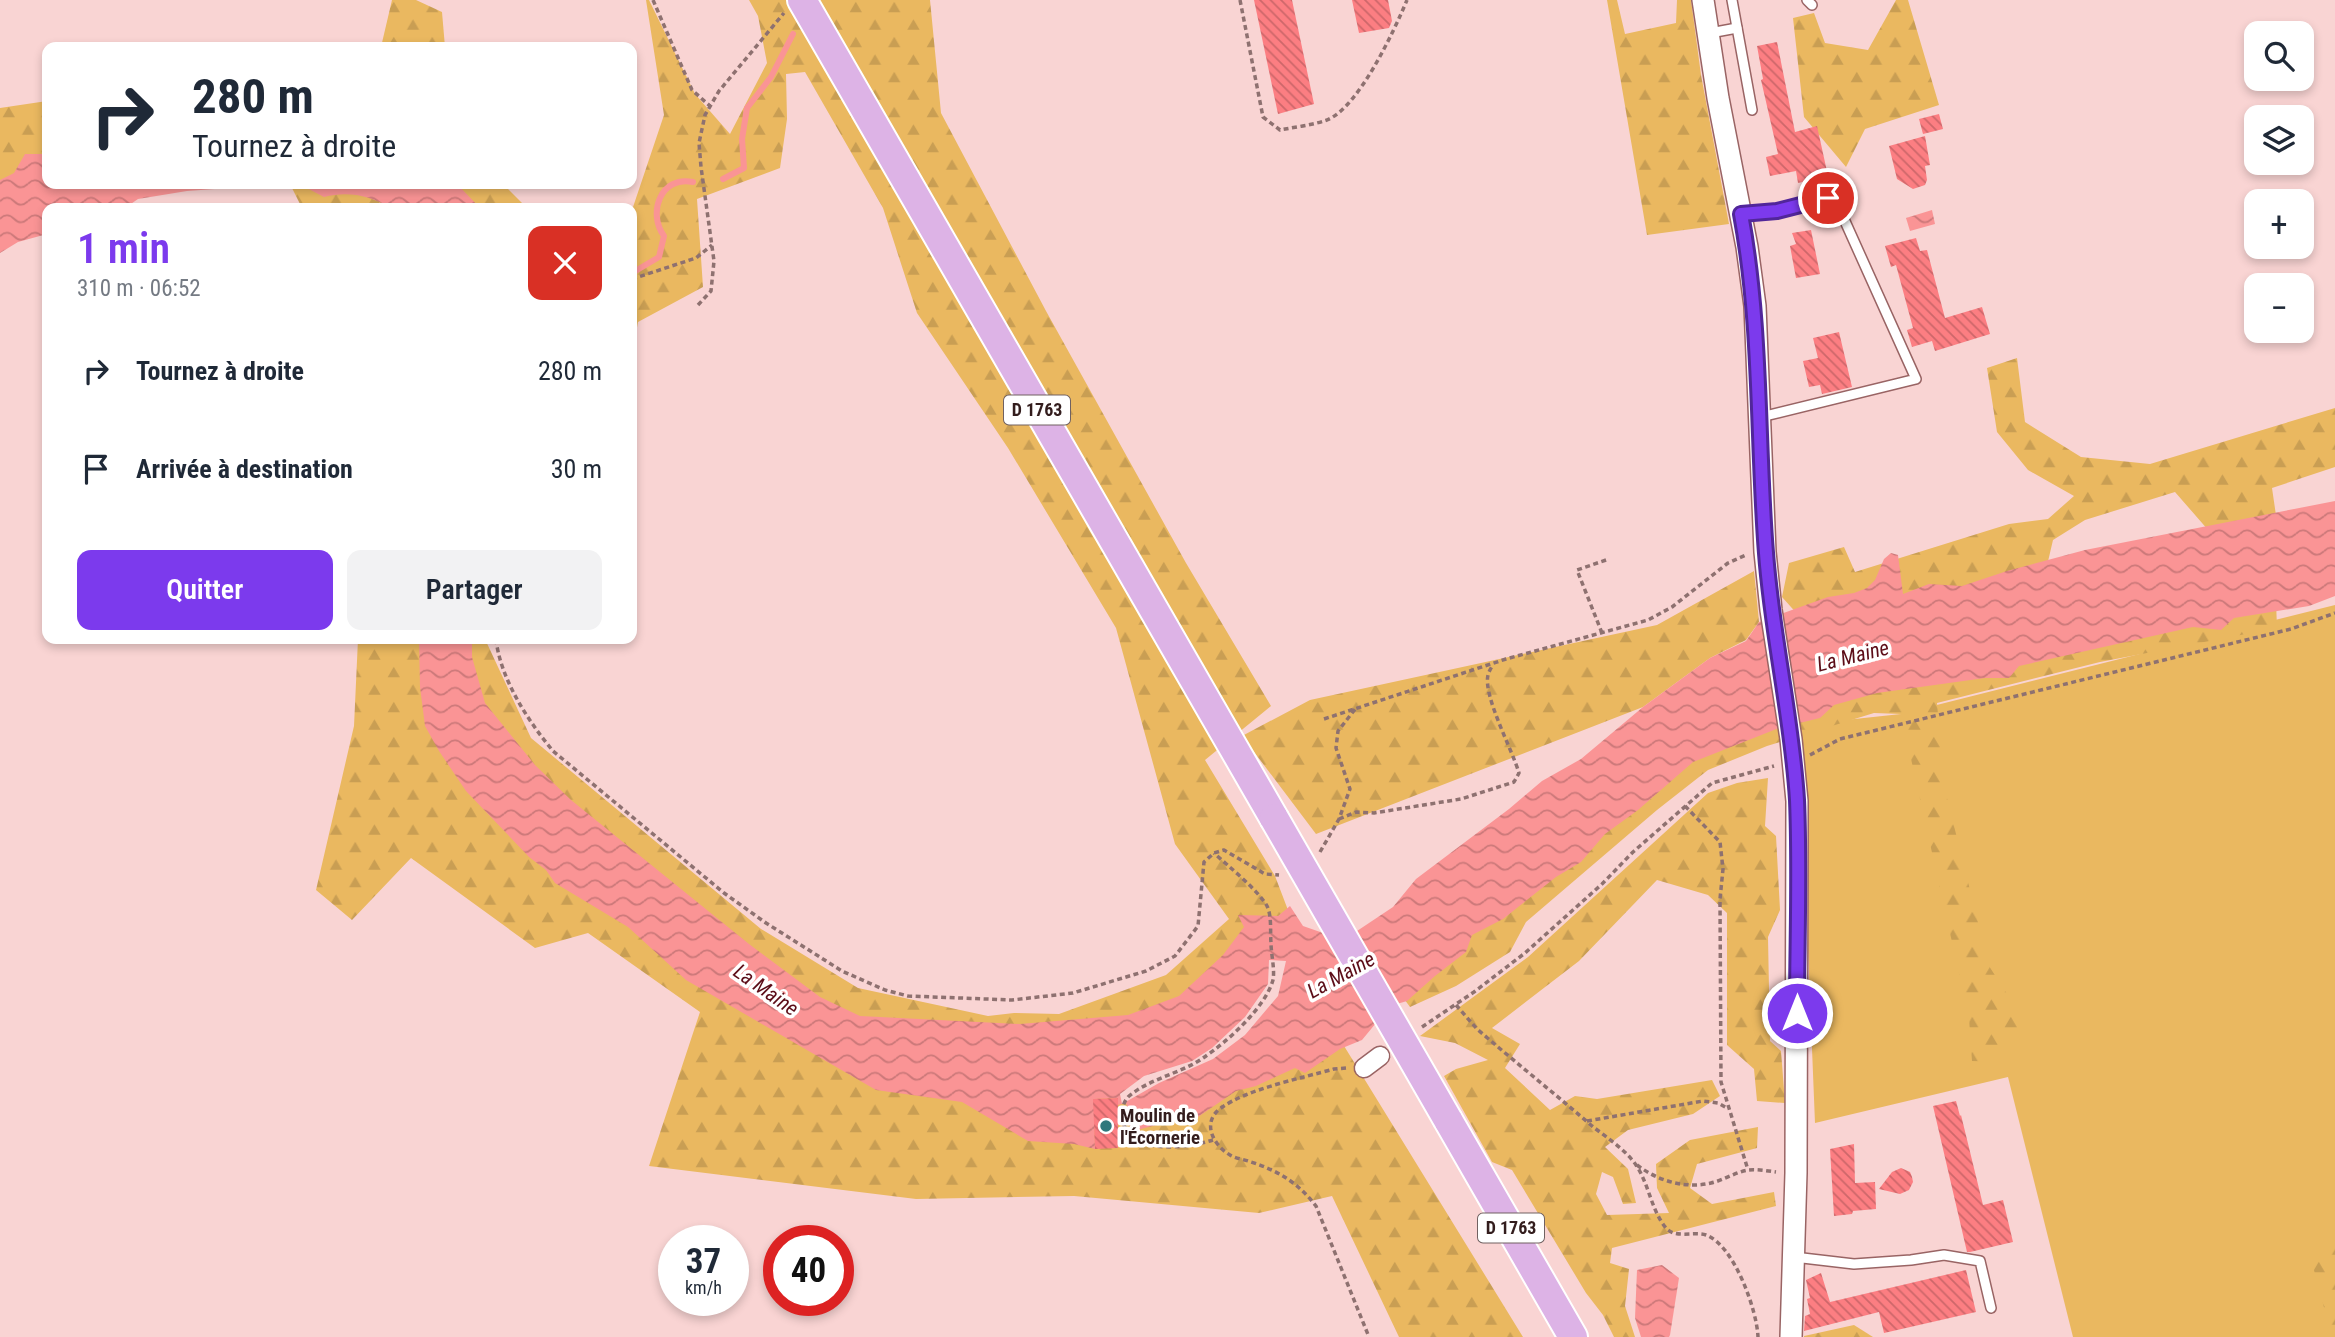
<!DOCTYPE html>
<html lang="fr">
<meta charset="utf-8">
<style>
:root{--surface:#fff;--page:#f2f2f3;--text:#1f2937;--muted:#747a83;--accent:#7c3aed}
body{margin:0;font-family:"Roboto Condensed",sans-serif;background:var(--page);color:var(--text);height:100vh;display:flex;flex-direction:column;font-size:26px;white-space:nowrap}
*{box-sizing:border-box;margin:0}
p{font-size:23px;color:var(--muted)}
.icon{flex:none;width:38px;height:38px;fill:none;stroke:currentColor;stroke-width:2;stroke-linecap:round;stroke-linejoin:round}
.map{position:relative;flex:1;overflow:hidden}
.panel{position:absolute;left:42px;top:203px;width:595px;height:441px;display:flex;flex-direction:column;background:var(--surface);border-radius:14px;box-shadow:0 4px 10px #0003}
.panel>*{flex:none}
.top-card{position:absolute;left:42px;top:42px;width:595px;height:147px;border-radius:14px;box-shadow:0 4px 10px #0003;background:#fff;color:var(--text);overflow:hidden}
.fabs{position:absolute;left:2244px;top:21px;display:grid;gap:14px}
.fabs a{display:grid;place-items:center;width:70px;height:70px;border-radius:14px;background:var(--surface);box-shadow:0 4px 10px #0003;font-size:35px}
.speed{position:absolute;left:658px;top:1225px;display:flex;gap:14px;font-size:35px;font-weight:700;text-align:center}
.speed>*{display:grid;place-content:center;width:91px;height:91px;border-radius:50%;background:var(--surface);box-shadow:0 4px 10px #0003;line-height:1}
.speed small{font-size:18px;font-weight:400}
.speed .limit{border:10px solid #d22;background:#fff;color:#111}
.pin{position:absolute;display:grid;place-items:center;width:60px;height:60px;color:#fff;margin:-30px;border:4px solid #fff;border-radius:50%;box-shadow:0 2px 7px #0007}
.me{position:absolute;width:77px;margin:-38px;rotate:0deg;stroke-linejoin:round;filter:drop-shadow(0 0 5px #0008)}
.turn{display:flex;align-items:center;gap:24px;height:147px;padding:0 35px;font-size:32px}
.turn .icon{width:91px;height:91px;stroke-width:2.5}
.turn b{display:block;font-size:49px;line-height:60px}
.round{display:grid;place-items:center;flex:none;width:74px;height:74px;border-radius:14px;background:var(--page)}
.head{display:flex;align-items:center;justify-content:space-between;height:119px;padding:0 35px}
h1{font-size:42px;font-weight:600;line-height:52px;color:var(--accent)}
.button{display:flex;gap:14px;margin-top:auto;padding:14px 35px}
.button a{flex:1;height:80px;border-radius:14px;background:var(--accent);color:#fff;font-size:28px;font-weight:600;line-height:80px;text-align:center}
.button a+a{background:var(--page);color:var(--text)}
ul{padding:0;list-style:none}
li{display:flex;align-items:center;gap:21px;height:98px;padding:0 35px}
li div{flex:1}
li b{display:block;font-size:26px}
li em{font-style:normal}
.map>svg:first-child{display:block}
</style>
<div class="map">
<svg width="2335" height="1337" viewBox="0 0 2335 1337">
<defs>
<pattern id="forest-firs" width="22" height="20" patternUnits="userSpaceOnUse" patternTransform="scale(1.75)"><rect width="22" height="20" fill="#eab860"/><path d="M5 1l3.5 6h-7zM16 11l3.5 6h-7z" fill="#c99e53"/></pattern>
<pattern id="water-waves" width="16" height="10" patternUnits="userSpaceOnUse" patternTransform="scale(1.75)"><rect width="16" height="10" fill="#fa9495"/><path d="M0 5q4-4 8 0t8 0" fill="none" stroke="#cb7879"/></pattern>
<pattern id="building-back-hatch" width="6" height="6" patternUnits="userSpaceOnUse" patternTransform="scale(1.75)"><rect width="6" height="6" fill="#fc7e82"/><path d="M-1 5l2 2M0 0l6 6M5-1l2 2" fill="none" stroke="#cd676a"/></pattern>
</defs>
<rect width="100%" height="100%" fill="#f9d4d3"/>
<path fill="#eab860" d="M2335,605V1337H2073L2008,1077L1815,1123L1799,725L1901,714Z"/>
<g fill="url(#forest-firs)">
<path d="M392,0H416L442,12L445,47H381Z"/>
<path d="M646,0H649L695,94L730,134L767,63L758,16L749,0H930L941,113L1046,311L1186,563L1271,706L1205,760L1275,876L1333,1028L1523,1337H1399L1332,1196L1259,1213L1074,1196L916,1199L649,1166L700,1012L588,933L535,948L411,858L352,920L316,890L354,726L358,639H485L531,738L761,929L858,988L988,1016L1014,1013L1059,1014L1166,975L1229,919L1175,844L1116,628L1008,448L917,313L883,208L805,72L786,74L787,119L780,168L697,199L703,287L638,322L632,355V210L664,115Z"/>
<path d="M1607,0H1617L1625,34L1676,23L1677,0H1691L1701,75L1729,224L1647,235Z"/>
<path d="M1896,0H1908L1939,105L1865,129L1846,167L1804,117L1793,18L1814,13L1825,43L1868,50Z"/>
<path d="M47,101V178L0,193V108Z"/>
<path d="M290,184H503L522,203V208H302Z"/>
<path d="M2017,358L2025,422L2081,457L2150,464L2335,408V467L2272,488L2278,529L2216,539L2175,492L2085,520L2053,540L2046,570L1817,636L1782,597L1789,563L1844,547L1855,572L2009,524L2048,519L2074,496L2028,470L1997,432L1987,368Z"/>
<path d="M1754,571L1759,622L1746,640L1710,658L1643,707L1316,834L1242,736L1310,700L1657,625Z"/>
<path d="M2276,601L2277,628L2100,662L1937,703L1944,786L1989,966L2023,1019L1999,1062L1972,1061L1969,1018L1901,714L1874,713L1767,746L1708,770L1657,810L1526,922L1510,952L1456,986L1410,1007L1399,992L1673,767L1815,701Z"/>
<path d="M1768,778L1765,826L1776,836L1780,910L1768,937L1770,1041L1781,1051L1785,1103L1757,1101L1754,1069L1727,1045V913L1708,895L1657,880L1579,961L1492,1028L1520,1044L1505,1068L1550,1110L1575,1096L1597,1099L1712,1080L1720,1096L1693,1114L1628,1130L1605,1147L1628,1169L1636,1203L1623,1204L1613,1177L1602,1172L1596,1194L1607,1215L1669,1213L1657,1188L1656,1164L1690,1140L1758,1127L1757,1148L1697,1164L1690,1188L1712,1204L1774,1192L1776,1206L1612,1248L1610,1263L1629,1269L1625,1306L1635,1337H1614L1603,1315L1586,1293L1512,1170L1492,1162L1444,1076L1456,1069L1488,1060L1455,1043L1420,1036L1528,957L1708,793L1737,783Z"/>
<path d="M2335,1244V1337H2332L2308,1248Z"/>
<path d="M1854,1325L1873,1337H1804V1336Z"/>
</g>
<g fill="url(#water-waves)">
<path d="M25,154H47V184H283L187,191L138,199L125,208H47V234L18,242L0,253V180L14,173Z"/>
<path d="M299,184H457L480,208H390C370,195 347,191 324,197Z"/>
<path d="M1932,210L1935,224L1910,231L1906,218Z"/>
<path d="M2335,501V596L2309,606L2234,618L2221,630L2193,627L2019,666L2009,678H1985L1877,693L1834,705L1820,718L1779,728L1693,762L1638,810L1605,834L1581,862L1556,877L1503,919L1472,935L1466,952L1435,976L1407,1001L1390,1006L1362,1040L1340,1049L1305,1073L1295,1068L1256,1086L1236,1091L1192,1121L1176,1120L1133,1131L1127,1122L1131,1117L1126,1103L1118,1105L1117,1098L1094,1099L1095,1149L1074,1144L1028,1141L962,1102L876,1090L686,980L628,927L555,883L546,870L529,857L466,791L439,751L425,726L420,687L419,639H472V657L485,703L535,765L571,800L749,944L820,997L860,1016L1020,1024L1128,1015L1179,996L1223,955L1244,927L1238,915L1278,916L1290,906L1303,926L1326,934L1357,931L1393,907L1416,879L1509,809L1542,781L1581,759L1643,707L1710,658L1746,641L1759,622L1828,597L1854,593L1867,588L1875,580L1884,559L1891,553L1898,555L1903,594L1929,584L1962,586L2007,571L2085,550Z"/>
<path d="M1662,1265L1679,1278L1670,1335L1669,1337H1641L1635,1318L1637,1270Z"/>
</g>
<path fill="#f9d4d3" d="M1269,960L1286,961L1278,996L1245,1035L1213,1059L1159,1083L1122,1104L1120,1094L1144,1076L1192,1061L1212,1048L1245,1017L1268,984Z"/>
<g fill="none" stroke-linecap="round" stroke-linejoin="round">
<g stroke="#fa9495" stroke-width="6">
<path d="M723,179L744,168L742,139L747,108L771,77L793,34"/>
<path d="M632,273L659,257L664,236C647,213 661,175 693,182"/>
</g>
</g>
<g fill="url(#building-back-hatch)">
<path d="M1254,0H1292L1314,104L1278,114Z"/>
<path d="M1352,0H1388L1392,21L1389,28L1359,33Z"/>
<path d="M1777,42L1795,132L1817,126L1828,176L1798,183L1796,171L1770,176L1766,157L1778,154L1761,80L1763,79L1757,46Z"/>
<path d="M1939,114L1943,129L1923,134L1919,119Z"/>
<path d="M1925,136L1930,165L1925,166L1927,180L1925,185L1913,189L1897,179L1889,146Z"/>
<path d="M1811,230L1820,274L1796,278L1790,246L1796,244L1792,233Z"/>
<path d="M1916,238L1920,251L1927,250L1945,318L1982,307L1990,334L1935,351L1932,341L1912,347L1907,330L1913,328L1896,265L1891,267L1885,246Z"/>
<path d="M1839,332L1852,387L1822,394L1820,385L1809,387L1803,361L1818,358L1813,338Z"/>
<path d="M1118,1098V1148L1095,1149L1093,1099Z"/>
<path d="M1956,1101L1960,1116L1961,1115L1983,1205L2003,1200L2013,1242L1970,1252H1967L1933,1106Z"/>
<path d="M1854,1144L1855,1183L1875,1182L1876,1209L1853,1211L1852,1214L1834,1216L1830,1149Z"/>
<path d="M1901,1168L1910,1172L1912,1177L1913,1182L1909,1190L1900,1194L1879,1189L1892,1172Z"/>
<path d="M1966,1270L1976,1312L1884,1333L1879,1312L1804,1331L1805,1316L1810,1314L1807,1299L1810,1298L1806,1280L1821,1273L1830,1302Z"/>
</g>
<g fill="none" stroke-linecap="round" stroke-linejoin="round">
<g stroke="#996464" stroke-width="12">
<g id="service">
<path d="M1732,0L1752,110"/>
<path d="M1807,0L1812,5"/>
<path d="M1710,33L1737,28"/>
<path d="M1741,214L1777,211L1828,198L1835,199L1916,379L1761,417"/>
<path d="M1794,1257L1854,1264L1911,1260L1944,1255L1980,1261L1991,1308"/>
</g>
</g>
<g stroke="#996464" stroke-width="21">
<path id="minor" d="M1364,1068L1380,1056"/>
</g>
<g stroke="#996464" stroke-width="24">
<path id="tertiary" d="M1703,0L1718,98L1747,247L1755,306L1765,552L1771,610L1791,739L1797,801L1796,1173L1791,1337"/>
</g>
<g stroke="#fff" stroke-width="32">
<g id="primary">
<path d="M802,0L1274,818"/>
<path d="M1448,1120L1573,1337"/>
</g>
</g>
<g stroke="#8e7170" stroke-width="3.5" stroke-dasharray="5 3.5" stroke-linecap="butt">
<path d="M653,0L692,90L710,106"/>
<path d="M1240,0L1263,117L1280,130C1295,127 1313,125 1327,120C1359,107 1394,31 1407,0"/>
<path d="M632,279L696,258L712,245"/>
<path d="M698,305L711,291L714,261L701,167L699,143L705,115L719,91L784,13"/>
<path d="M1602,633L1577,570L1609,559"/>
<path d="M496,639C500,678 528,721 553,751L724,893L766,923L842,971L885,990L908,996L1012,1000L1073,993L1146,971L1175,956L1198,926L1204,862L1214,853L1224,850L1265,874L1279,875"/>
<path d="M1324,719L1506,659L1648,620L1672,607L1728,563L1746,555"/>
<path d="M1810,755L1840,739L2291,629L2335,613"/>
<path d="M1685,806L1720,842L1723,869L1720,899L1721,1082L1748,1170"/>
<path d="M1339,819L1356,812L1374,813L1461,799L1514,782L1519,773C1512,749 1483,696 1488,675C1489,671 1491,668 1493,665"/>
<path d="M1320,852L1339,819L1350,789L1336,748L1338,731L1356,708"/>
<path d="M1456,1005L1477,1029C1515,1062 1554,1093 1592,1126C1606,1137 1626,1150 1636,1165C1649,1184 1651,1210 1666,1228C1675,1239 1694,1231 1706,1235C1734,1245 1757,1310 1758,1337"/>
<path d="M1422,1027L1474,992L1525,953L1602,884L1633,852L1712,783L1774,766"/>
<path d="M1346,1068L1334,1069C1302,1078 1247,1089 1221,1108C1201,1122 1213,1145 1230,1155C1236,1159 1244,1159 1251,1162C1279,1171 1298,1183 1316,1206L1369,1337"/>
<path d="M1587,1121L1703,1101L1718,1103L1727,1108"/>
<path d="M1213,1140C1187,1148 1127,1157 1122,1117C1122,1109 1123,1103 1128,1097C1150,1078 1180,1074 1203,1058C1227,1042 1265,1008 1273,980C1275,969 1271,954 1271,943C1270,932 1272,916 1267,906C1258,890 1228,866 1214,853"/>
<path d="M1637,1165C1658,1181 1685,1189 1711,1183C1724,1180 1736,1172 1748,1170C1757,1169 1768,1171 1776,1172"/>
</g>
<use href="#service" stroke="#fff" stroke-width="9"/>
<use href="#minor" stroke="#fff" stroke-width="18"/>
<use href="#tertiary" stroke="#fff" stroke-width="21"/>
<use href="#primary" stroke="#ddb3e6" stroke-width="28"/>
<g stroke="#fff" stroke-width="32" stroke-linecap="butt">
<path id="primary-bridge" d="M1274,818L1448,1120"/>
</g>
<use href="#primary-bridge" stroke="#ddb3e6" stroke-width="28"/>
</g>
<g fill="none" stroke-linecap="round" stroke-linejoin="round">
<g stroke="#51269a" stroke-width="18">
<path id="route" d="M1797,1013C1797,942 1800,871 1797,800C1792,717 1772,636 1766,553C1757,440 1762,326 1741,214L1777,211L1828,198"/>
</g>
<use href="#route" stroke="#7c3aed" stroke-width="12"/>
</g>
<circle fill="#2f787c" stroke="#fff" stroke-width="2.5" cx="1106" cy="1126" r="7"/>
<g text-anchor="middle" stroke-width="7" stroke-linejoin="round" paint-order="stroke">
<g fill="#fff" stroke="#706161" stroke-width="2">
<rect x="1004" y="395.5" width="66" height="29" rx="5"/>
<rect x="1478" y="1213.5" width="66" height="29" rx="5"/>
</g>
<g font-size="18" font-weight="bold" fill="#331d1d">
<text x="1037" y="416">D 1763</text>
<text x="1511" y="1234">D 1763</text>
</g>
<g font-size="19" font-weight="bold" fill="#331d1d" stroke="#fff" text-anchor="start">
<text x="1120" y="1122">Moulin de<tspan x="1120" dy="22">l'Écornerie</tspan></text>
</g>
<g font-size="21" font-style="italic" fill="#5c0d18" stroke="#fff">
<text transform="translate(1853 656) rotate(-14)" y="7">La Maine</text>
<text transform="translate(1341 975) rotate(-29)" y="7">La Maine</text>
<text transform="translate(766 990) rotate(35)" y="7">La Maine</text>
</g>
</g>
</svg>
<div class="fabs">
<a><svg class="icon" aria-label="search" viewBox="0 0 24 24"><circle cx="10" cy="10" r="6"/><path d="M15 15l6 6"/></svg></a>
<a><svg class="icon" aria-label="layers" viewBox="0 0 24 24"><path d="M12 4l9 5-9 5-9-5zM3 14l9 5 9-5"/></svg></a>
<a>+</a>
<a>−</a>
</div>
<div class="speed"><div>37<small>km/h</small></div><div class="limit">40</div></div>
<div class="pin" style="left:1828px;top:198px;background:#d93025"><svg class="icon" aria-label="arrive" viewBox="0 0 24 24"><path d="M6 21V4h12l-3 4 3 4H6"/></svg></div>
<svg class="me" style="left:1797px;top:1013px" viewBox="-20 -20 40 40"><circle r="17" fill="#7c3aed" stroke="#fff" stroke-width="3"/><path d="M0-11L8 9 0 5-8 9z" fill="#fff"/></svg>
<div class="top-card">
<div class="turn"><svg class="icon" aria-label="right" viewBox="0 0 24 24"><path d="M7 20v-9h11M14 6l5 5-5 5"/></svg><div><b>280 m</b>Tournez à droite</div></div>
</div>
<section class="panel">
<div class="head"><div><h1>1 min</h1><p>310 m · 06:52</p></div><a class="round" style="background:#d93025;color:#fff"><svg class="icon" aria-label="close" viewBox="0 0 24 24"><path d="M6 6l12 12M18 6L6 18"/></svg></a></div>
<ul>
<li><svg class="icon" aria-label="right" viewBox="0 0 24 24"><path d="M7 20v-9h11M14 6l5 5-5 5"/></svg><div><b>Tournez à droite</b></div><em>280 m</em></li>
<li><svg class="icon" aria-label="arrive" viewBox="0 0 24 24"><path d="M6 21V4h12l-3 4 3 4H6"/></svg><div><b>Arrivée à destination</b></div><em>30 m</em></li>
</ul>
<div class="button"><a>Quitter</a><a>Partager</a></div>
</section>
</div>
